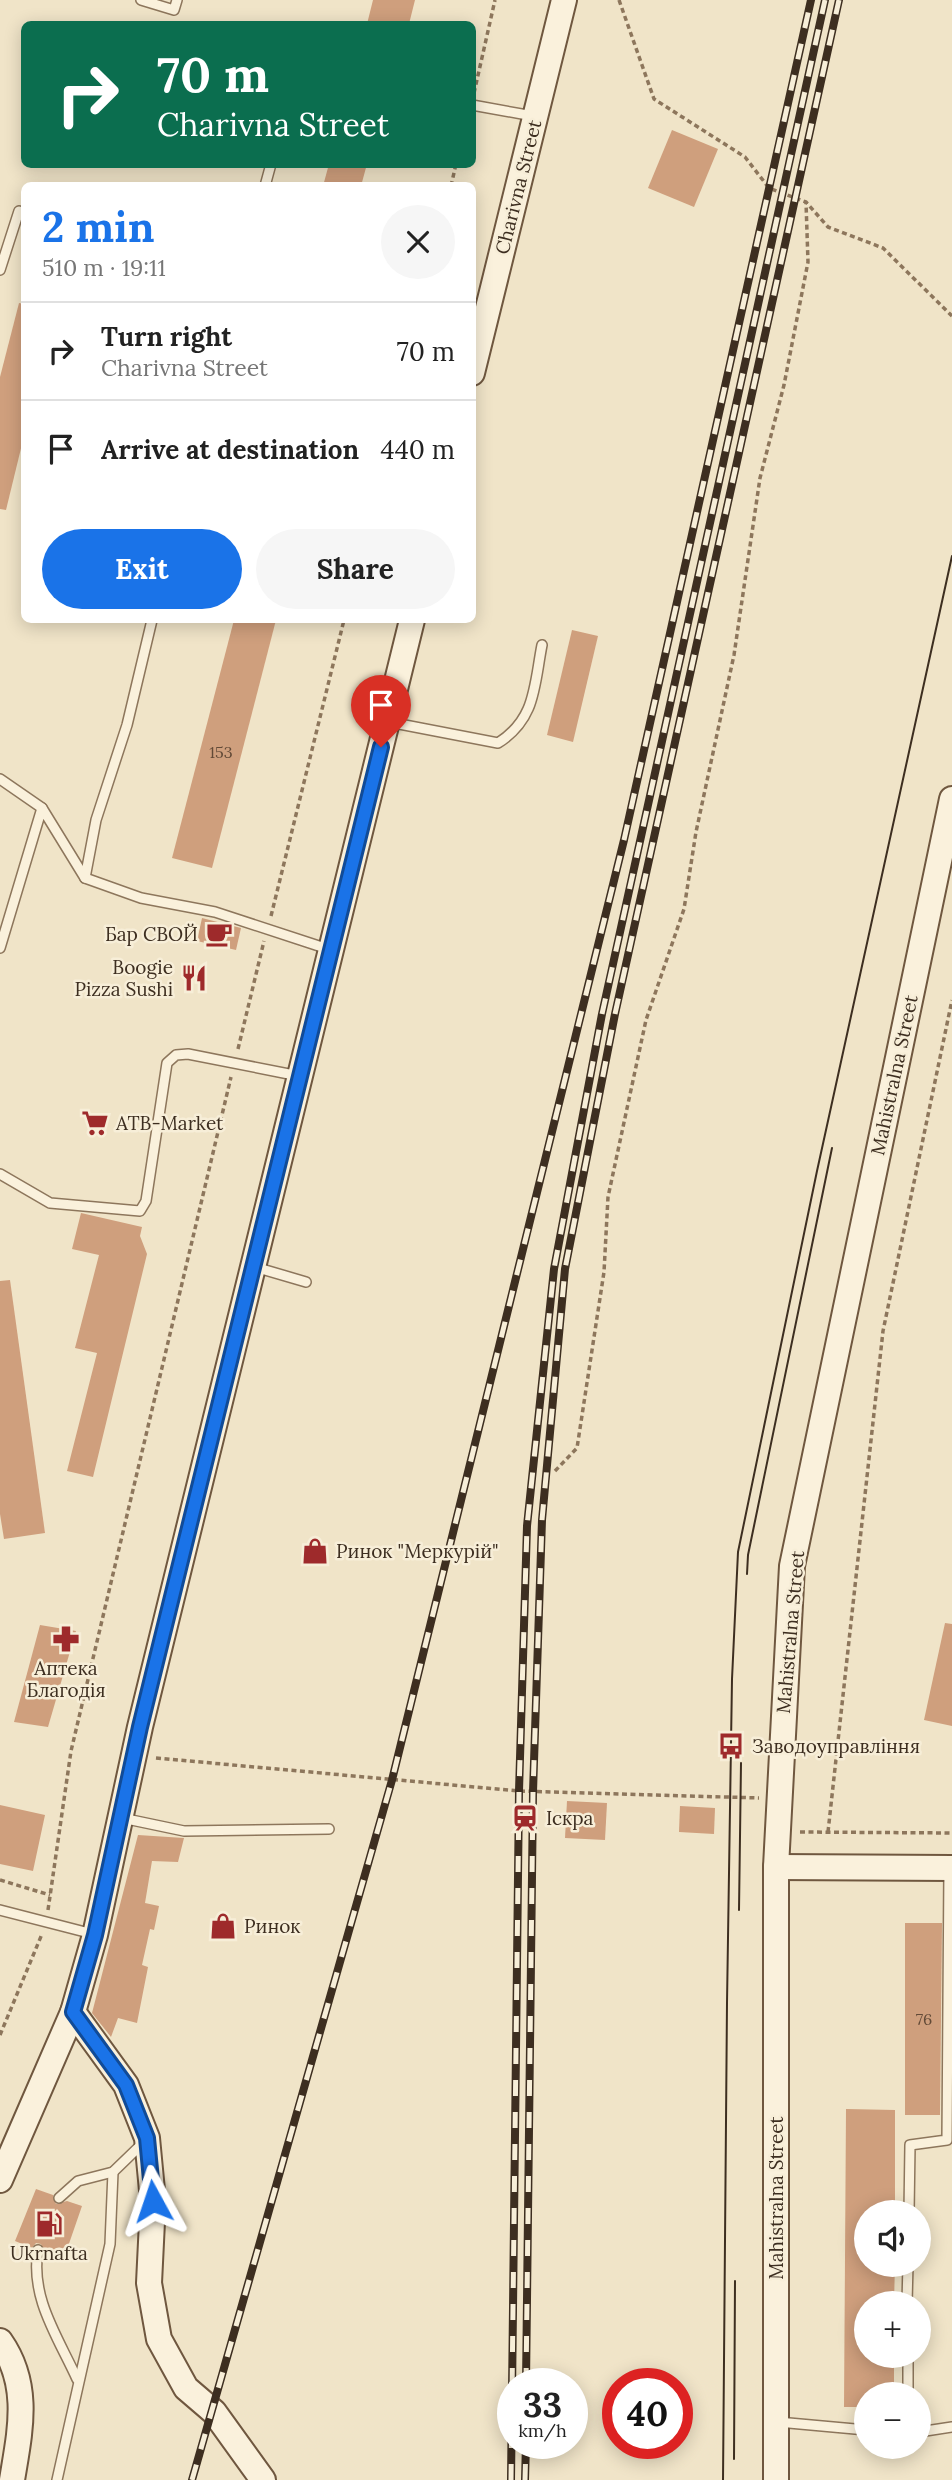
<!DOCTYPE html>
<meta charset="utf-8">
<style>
:root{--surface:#fff;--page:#f6f6f6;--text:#222;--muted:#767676;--line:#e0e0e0;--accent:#1a73e8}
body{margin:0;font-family:Lora,serif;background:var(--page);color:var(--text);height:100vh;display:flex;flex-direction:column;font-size:26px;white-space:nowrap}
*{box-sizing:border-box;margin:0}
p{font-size:23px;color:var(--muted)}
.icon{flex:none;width:38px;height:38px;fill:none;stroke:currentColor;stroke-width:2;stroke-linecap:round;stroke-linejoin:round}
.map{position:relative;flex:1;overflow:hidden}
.drawer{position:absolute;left:21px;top:182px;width:455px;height:441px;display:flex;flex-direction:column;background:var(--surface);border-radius:10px;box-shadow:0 4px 18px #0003}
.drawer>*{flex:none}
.hud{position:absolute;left:21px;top:21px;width:455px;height:147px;border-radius:10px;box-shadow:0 4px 18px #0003;background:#0b6e4f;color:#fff;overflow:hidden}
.controls{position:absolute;left:854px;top:2200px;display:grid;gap:14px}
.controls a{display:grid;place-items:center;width:77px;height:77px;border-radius:50%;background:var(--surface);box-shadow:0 4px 18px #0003;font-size:35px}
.speed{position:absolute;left:497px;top:2368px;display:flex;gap:14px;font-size:35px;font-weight:700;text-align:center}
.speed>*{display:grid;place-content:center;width:91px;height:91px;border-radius:50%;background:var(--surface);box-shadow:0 4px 18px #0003;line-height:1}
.speed small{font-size:18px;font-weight:400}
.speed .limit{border:10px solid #d22;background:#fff;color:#111}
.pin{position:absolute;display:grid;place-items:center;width:60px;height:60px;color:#fff;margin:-72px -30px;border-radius:50% 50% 50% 0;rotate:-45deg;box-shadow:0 0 7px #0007}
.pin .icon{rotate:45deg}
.me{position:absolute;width:77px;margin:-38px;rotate:355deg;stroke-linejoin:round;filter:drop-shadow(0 0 5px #0008)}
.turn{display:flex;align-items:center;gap:24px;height:147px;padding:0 21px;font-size:32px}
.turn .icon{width:91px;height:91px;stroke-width:2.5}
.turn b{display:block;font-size:49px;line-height:60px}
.round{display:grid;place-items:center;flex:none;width:74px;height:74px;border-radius:37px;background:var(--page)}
.summary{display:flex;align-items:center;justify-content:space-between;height:119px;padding:0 21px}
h1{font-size:42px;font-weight:700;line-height:52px;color:var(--accent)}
.primary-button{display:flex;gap:14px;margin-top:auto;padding:14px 21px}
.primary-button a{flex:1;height:80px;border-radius:42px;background:var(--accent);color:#fff;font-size:28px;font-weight:700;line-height:80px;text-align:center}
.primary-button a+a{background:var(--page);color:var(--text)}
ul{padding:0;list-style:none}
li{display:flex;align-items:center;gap:21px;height:98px;padding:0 21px;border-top:2px solid var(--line)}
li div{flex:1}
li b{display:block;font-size:26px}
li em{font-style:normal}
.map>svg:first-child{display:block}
</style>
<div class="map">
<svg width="952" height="2480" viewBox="0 0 952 2480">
<rect width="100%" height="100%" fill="#f0e4c8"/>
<g fill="#cf9f7d">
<path d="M373,0H415L409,24H367Z"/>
<path d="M672,130L718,149L694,207L648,188Z"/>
<path d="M329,164H367L361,186H323Z"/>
<path d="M19,303L24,304V436L6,510L0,509V377Z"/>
<path d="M234,620H276L212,868L172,858Z"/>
<path d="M572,630L598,636L573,742L547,735Z"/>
<path d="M202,918L241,928L236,950L197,941Z"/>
<path d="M81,1213L142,1227L140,1236L147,1254L93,1477L67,1471L97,1353L75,1348L99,1255L72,1249Z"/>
<path d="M10,1280L45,1533L4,1539L0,1514V1281Z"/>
<path d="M945,1623L952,1624V1726L924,1720Z"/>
<path d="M40,1625L76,1631L48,1727L14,1722Z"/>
<path d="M567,1801L607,1803L605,1840L565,1838Z"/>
<path d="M0,1805L45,1815L33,1871L0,1864Z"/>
<path d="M680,1806L715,1808L714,1834L679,1832Z"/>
<path d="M138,1835L184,1838L178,1862L152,1861L145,1903L159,1906L154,1930L150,1929L142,1965L148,1967L137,2023L118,2018L111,2037L92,2013Z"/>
<path d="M905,1923H942L940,2115H905Z"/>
<path d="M846,2109L895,2110V2212H866V2264H895L894,2303H866V2356H894V2394H866V2407H844Z"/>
<path d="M36,2189L53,2195L56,2204L67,2201L82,2206L63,2261L45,2253L41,2244L36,2243L32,2248L15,2241Z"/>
</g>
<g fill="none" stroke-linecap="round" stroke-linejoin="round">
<g stroke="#8d765c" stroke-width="12">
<g id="lane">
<path d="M141,0L174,10L177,0"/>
<path d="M472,105L533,116"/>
<path d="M265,186L271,164"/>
<path d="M0,270L19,211"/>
<path d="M389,722L498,743C536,719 534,686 542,645"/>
<path d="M0,779L42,808"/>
<path d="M85,878L96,820L127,725L152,620"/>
<path d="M0,948L42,808L85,878L141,898L215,912L328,949"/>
<path d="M0,1174L50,1203L140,1211L146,1201L167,1063L176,1055L188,1054L299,1076"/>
<path d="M255,1267L306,1282"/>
<path d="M122,1818L184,1831L329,1829"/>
<path d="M0,1910L93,1934"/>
<path d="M59,2198L78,2181L113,2172L144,2142"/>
<path d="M909,2212L910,2145L947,2140L949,1868"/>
<path d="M38,2250C30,2298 58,2337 77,2379"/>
<path d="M907,2303L908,2264"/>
<path d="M908,2356V2394"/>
<path d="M778,2422L866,2430"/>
<path d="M919,2432L952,2427"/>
<path d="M57,2480L110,2244L113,2172"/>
</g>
</g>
<g stroke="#6f573f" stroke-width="28">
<g id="secondary">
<path d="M472,373L564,0"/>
<path d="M776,1867L952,1868"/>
<path d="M73,2012L126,2085L147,2138L153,2201L149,2283L159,2339L186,2388L214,2412L263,2480"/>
<path d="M0,2180L73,2012L95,1935L140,1727L412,620"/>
<path d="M0,2341C31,2385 20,2431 12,2480"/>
<path d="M776,2480V1867L792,1566L952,799"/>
</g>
</g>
<g stroke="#8d765c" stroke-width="3.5" stroke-dasharray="5 3.5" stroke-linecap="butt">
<path d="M619,0L654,99L745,157L769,188L806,202L828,227L883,248L952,316"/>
<path d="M474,93L495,0"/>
<path d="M451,186L456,164"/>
<path d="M271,916L344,620"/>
<path d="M238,1049L264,941"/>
<path d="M555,1471L577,1448L604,1272L608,1197L646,1020L684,909L696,832L734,655L760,478L784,385L808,262L806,202"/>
<path d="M156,1758L519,1791L759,1798"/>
<path d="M800,1832L952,1833"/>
<path d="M828,1832L883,1331L952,1000"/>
<path d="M0,1880L50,1895"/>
<path d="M48,1910L71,1751L231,1077"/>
<path d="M0,2035L42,1934"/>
</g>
<use href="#lane" stroke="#faf1dc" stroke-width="9"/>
<use href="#secondary" stroke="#faf1dc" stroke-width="24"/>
<g stroke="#3d2e20" stroke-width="2">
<path d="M747,1574L748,1555L832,1148"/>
<path d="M739,1910L741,1763"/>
<path d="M734,2459L735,2281"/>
<path d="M723,2480L727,2003L732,1679L738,1552L817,1171L952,556"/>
</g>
<g stroke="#3d2e20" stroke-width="8">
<g id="rail">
<path d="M526,2384L533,1792L542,1520L565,1269L615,1014L839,0"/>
<path d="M192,2480L392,1780L624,840L811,0"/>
<path d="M511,2480L519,1791L527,1526L554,1269L602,1014L825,0"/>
<path d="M525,2480L526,2443"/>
</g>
</g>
<use href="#rail" stroke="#f7eed8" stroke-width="5" stroke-dasharray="16" stroke-linecap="butt"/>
</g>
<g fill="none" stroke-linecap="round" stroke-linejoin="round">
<g stroke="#114b97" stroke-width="18">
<path id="route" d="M153,2201L147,2138L126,2085L73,2012L95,1935L140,1727L381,747"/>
</g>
<use href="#route" stroke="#1a73e8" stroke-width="12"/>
</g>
<defs>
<g id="cafe-bare" transform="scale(2.1)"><path d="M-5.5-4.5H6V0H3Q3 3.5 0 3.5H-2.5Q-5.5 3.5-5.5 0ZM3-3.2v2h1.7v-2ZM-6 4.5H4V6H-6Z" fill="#9e2a2b" stroke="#f7eed8" stroke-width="2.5" paint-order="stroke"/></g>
<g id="restaurant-bare" transform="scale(2.1)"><path d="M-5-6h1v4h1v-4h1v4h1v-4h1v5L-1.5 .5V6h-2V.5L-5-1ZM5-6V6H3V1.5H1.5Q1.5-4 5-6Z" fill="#9e2a2b" stroke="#f7eed8" stroke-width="2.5" paint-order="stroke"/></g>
<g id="supermarket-bare" transform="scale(2.1)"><path d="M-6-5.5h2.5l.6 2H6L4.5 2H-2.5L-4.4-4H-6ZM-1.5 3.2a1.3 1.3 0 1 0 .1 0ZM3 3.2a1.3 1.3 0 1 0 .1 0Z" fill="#9e2a2b" stroke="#f7eed8" stroke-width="2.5" paint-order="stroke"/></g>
<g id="shop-bare" transform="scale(2.1)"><path d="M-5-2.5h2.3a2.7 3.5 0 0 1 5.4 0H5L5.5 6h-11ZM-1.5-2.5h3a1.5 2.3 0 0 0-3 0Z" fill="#9e2a2b" stroke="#f7eed8" stroke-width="2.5" paint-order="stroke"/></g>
<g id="pharmacy-bare" transform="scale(2.1)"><path d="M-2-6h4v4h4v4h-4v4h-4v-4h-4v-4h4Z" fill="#9e2a2b" stroke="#f7eed8" stroke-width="2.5" paint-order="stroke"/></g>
<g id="bus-bare" transform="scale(2.1)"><path d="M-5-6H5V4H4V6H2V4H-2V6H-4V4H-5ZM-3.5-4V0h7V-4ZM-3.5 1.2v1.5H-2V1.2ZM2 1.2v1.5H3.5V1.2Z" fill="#9e2a2b" stroke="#f7eed8" stroke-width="2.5" paint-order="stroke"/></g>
<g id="station-bare" transform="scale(2.1)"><path d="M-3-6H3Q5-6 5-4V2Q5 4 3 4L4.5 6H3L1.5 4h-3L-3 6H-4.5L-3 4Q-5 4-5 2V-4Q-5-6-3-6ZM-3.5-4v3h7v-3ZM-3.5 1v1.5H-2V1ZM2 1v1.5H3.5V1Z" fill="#9e2a2b" stroke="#f7eed8" stroke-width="2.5" paint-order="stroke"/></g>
<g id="fuel-bare" transform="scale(2.1)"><path d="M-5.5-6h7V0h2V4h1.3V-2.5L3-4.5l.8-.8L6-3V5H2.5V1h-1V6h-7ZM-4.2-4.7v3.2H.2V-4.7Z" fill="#9e2a2b" stroke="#f7eed8" stroke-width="2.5" paint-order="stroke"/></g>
</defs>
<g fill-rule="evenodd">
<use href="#cafe-bare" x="219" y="934"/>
<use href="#restaurant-bare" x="194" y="978"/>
<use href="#supermarket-bare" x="95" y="1123"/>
<use href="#shop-bare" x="315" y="1551"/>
<use href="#pharmacy-bare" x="66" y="1639"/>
<use href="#bus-bare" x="731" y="1746"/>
<use href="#station-bare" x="525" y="1818"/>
<use href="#shop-bare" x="223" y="1926"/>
<use href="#fuel-bare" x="49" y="2224"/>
</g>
<g text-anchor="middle" stroke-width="5" stroke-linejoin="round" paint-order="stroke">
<g font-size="16" fill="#624a37">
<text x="221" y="758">153</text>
<text x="924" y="2025">76</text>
</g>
<g font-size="19" fill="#3d2e20" stroke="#f7eed8">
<text transform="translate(518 187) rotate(-76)" y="7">Charivna Street</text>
<text transform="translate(894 1075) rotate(-78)" y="7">Mahistralna Street</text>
<text transform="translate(790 1632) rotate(-85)" y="7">Mahistralna Street</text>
<text transform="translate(776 2198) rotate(-90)" y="7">Mahistralna Street</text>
</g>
<g font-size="19" fill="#3d2e20" stroke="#f7eed8" text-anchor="start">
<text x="198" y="941" text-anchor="end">Бар СВОЙ</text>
<text x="173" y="974" text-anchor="end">Boogie<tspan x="173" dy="22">Pizza Sushi</tspan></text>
<text x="116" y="1130">ATB-Market</text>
<text x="336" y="1558">Ринок "Меркурій"</text>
<text x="66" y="1675" text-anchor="middle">Аптека<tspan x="66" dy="22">Благодія</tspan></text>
<text x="752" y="1753">Заводоуправління</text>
<text x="546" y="1825">Іскра</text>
<text x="244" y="1933">Ринок</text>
<text x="49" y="2260" text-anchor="middle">Ukrnafta</text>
</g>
</g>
</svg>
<div class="controls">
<a><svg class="icon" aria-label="sound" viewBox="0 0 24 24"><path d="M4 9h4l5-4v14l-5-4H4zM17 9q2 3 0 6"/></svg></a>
<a>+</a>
<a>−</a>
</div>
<div class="speed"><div>33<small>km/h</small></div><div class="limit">40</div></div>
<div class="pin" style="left:381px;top:747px;background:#d93025"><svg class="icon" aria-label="arrive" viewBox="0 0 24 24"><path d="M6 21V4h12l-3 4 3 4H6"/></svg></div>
<svg class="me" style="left:153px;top:2201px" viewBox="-20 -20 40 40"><path d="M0-17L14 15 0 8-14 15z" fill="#1a73e8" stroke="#fff" stroke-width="4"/></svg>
<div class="hud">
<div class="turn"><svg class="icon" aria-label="right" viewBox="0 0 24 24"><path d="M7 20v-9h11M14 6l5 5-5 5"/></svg><div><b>70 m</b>Charivna Street</div></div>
</div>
<section class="drawer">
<div class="summary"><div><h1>2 min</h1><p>510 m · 19:11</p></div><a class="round"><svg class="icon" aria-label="close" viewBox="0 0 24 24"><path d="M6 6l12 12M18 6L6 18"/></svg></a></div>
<ul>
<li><svg class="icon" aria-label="right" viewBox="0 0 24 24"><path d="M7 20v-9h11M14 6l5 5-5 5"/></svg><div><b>Turn right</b><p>Charivna Street</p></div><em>70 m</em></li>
<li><svg class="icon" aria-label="arrive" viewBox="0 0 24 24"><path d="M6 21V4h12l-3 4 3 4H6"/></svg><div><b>Arrive at destination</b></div><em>440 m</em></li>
</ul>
<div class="primary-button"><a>Exit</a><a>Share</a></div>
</section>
</div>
